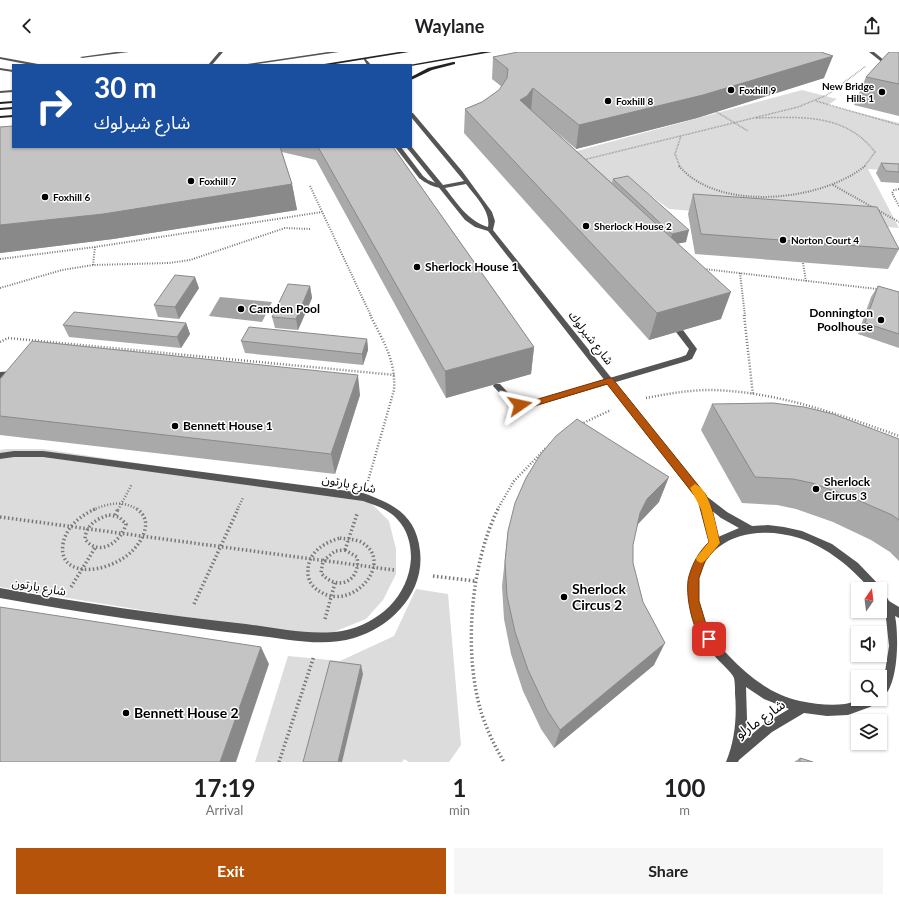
<!DOCTYPE html>
<meta charset="utf-8">
<style>
:root{--surface:#fff;--page:#f6f6f6;--text:#202124;--muted:#757577;--accent:#b45309}
body{margin:0;font-family:Lato,"Noto Sans Arabic",sans-serif;background:var(--page);color:var(--text);height:100vh;display:flex;flex-direction:column;font-size:15px;white-space:nowrap}
*{box-sizing:border-box;margin:0}
p{font-size:13px;color:var(--muted)}
.icon{flex:none;width:22px;height:22px;fill:none;stroke:currentColor;stroke-width:2;stroke-linecap:round;stroke-linejoin:round}
.map{position:relative;height:710px;overflow:hidden}
.side{display:flex;flex-direction:column;background:var(--surface);flex:1}
.side>*{flex:none}
.guide{position:absolute;left:12px;top:12px;width:400px;height:84px;border-radius:0px;box-shadow:0 1px 3px #0004;background:#1a4fa0;color:#fff;overflow:hidden}
.needle{width:26px;rotate:14deg}
.buttons{position:absolute;left:851px;top:530px;display:grid;gap:8px}
.buttons a{display:grid;place-items:center;width:36px;height:36px;border-radius:0px;background:var(--surface);box-shadow:0 1px 3px #0004;font-size:20px}
.pin{position:absolute;display:grid;place-items:center;width:34px;height:34px;color:#fff;margin:-17px;border-radius:8px;box-shadow:0 2px 6px #0006}
.me{position:absolute;width:44px;margin:-22px;rotate:79deg;stroke-linejoin:round;filter:drop-shadow(0 0 3px #0008)}
.turn{display:flex;align-items:center;gap:14px;height:84px;padding:0 16px;font-size:18px}
.turn .icon{width:52px;height:52px;stroke-width:2.5}
.turn b{display:block;font-size:28px;line-height:34px}
.eta{display:flex;justify-content:space-evenly;align-items:center;height:68px;text-align:center}
.eta b{font-size:24px;font-weight:700;line-height:28px}
.action{display:flex;gap:8px;margin-top:auto;padding:8px 16px}
.action a{flex:1;height:46px;border-radius:0px;background:var(--accent);color:#fff;font-size:16px;font-weight:700;line-height:46px;text-align:center}
.action a+a{background:var(--page);color:var(--text)}
header{display:flex;justify-content:space-between;align-items:center;height:52px;padding:0 16px;background:var(--surface);font-size:18px;font-weight:700}
.map>svg:first-child{display:block}
</style>
<header><svg class="icon" aria-label="back" viewBox="0 0 24 24"><path d="M15 5l-7 7 7 7"/></svg>Waylane<svg class="icon" aria-label="share" viewBox="0 0 24 24"><path d="M12 15V3M7 8l5-5 5 5M5 13v7h14v-7"/></svg></header>
<div class="map">
<svg width="899" height="710" viewBox="0 0 899 710">
<rect width="100%" height="100%" fill="#fff"/>
<g fill="#dcdcdc">
<path d="M802,38L837,47L828,53L899,71V119L868,117L899,176L669,157L630,128L594,135L562,103Z"/>
<path d="M7,397H43L351,443L371,451L389,469L396,497V522L383,548L366,567L331,581L308,582L184,565L0,535V398Z"/>
<path d="M416,537L448,542L461,693L449,710H409L404,707L402,710H255L288,604L340,609L394,584Z"/>
</g>
<path fill="#a3a3a3" d="M220,245L272,250L262,270L209,264Z"/>
<g fill="none" stroke-linecap="round" stroke-linejoin="round">
<g stroke="#777" stroke-width="1.5" stroke-dasharray="0.5 1" stroke-linecap="butt">
<path d="M816,49L899,73"/>
<path d="M715,59L748,79"/>
<path d="M756,66C801,65 845,61 875,100L864,115"/>
<path d="M583,108L798,55L827,43L866,14"/>
<path d="M680,115L675,102L681,84"/>
</g>
<g stroke="#777" stroke-width="2" stroke-dasharray="1 1.5" stroke-linecap="butt">
<path d="M679,114C719,161 822,149 865,114"/>
<path d="M833,133L899,170"/>
<path d="M310,134L371,264"/>
<path d="M899,137L894,138L892,141L899,154"/>
<path d="M0,207L95,195L322,160"/>
<path d="M803,211L806,229"/>
<path d="M93,213L95,195"/>
<path d="M704,217L877,237"/>
<path d="M740,221L745,264"/>
<path d="M0,236L62,218L93,213L169,211L190,208L285,176L311,177"/>
</g>
<g stroke="#777" stroke-width="2.5" stroke-dasharray="1 2" stroke-linecap="butt">
<path d="M744,263L753,343"/>
<path d="M0,290L8,286L395,323"/>
<path d="M646,346C667,342 688,338 710,338C775,339 838,362 899,384"/>
<path d="M581,372L611,358"/>
<path d="M368,429L394,338C396,308 383,289 370,263"/>
<path d="M93,458C108,451 124,448 138,458"/>
<path d="M118,458L132,432"/>
<path d="M237,458L243,446"/>
<path d="M497,458L514,429L546,396"/>
</g>
<g stroke="#777" stroke-width="3.5" stroke-dasharray="1.5 2.5" stroke-linecap="butt">
<path d="M95,457C80,464 66,475 63,492C56,535 136,519 145,477C147,469 144,462 137,457"/>
<path d="M498,457C470,513 463,603 482,663C488,680 495,695 504,710"/>
<path d="M109,463L119,465L126,472C121,490 99,506 85,487C86,473 96,467 109,463Z"/>
<path d="M115,463L118,457"/>
<path d="M0,465L394,518"/>
<path d="M340,486C346,487 355,487 361,490C398,510 348,567 314,535C310,531 308,526 308,521C307,501 323,491 340,486Z"/>
<path d="M345,498L357,462"/>
<path d="M345,498L357,505C361,530 337,540 321,521L323,509L335,499Z"/>
<path d="M433,524L475,529"/>
<path d="M71,535L95,496"/>
<path d="M194,552L238,457"/>
<path d="M325,567L335,531"/>
<path d="M279,710L314,604"/>
</g>
<g fill="#555" fill-rule="evenodd">
<path d="M116,0H129L82,6L80,5Z"/>
<path d="M219,0H223L212,13H208Z"/>
<path d="M328,0H339L251,13H240Z"/>
<path d="M869,0H874L885,9L899,13V15L883,11Z"/>
<path d="M0,5L38,12L40,13H31L0,7Z"/>
<path d="M0,16L13,18V20L0,18Z"/>
<path d="M13,38V40L0,41V39Z"/>
<path d="M395,95H401L423,124L428,128L443,134V136C435,136 425,131 419,126Z"/>
<path d="M677,278H683L697,297L692,307L687,309L528,356L510,352L493,334L494,332H500L515,348L528,350L681,305L686,303L689,297L676,280Z"/>
<path d="M14,319L17,320L18,322L17,324L0,326V320Z"/>
</g>
<g fill="#555" fill-rule="evenodd">
<path d="M363,6H365L371,13H367Z"/>
<path d="M411,61H413L462,119L492,160L495,169L493,178L705,443L727,460L752,474L768,473L784,475L802,479L832,492L858,511L880,534V539L884,540L889,549L899,555V566L895,564C899,583 899,638 880,647V631L885,620L889,594L886,566L880,553V537H870C851,515 827,495 799,486C756,472 701,484 697,538C696,562 714,588 729,604C749,625 772,643 800,649C815,652 830,654 845,652C851,651 857,648 862,647C867,646 873,647 878,647L876,651L870,655L848,663L827,664L804,661L772,680L739,708L738,710H726C735,688 737,665 735,641C735,636 735,631 734,626C732,620 718,609 714,603C687,568 675,525 710,491L705,468L698,448L488,179L475,175L465,168L407,96L406,95L411,94L443,133L464,129L411,65ZM466,132C475,144 491,159 488,175C468,169 457,151 445,136ZM711,458L721,466L739,476L718,485ZM746,635L764,647L789,657L764,672L745,688L747,667Z"/>
<path d="M14,399H43L363,441C394,452 416,463 420,499C425,541 391,575 354,586C321,596 285,586 252,583C167,573 83,561 0,546V536C81,551 163,563 246,572C277,576 311,584 342,579C379,572 409,544 411,506C411,491 407,477 397,467C388,457 375,453 363,449L43,405H14L0,407V401Z"/>
</g>
<g fill="#222" fill-rule="evenodd">
<path d="M399,0H409L329,13H318Z"/>
<path d="M482,0H492L411,14V13H409Z"/>
<path d="M453,10H455V12L432,18L411,28V25L428,16Z"/>
<path d="M13,49V51L0,52V50Z"/>
<path d="M13,55V57L0,58V56Z"/>
<path d="M13,63V65L0,66V64Z"/>
</g>
</g>
<g fill="#a9a9a9">
<path d="M899,0V64L854,53L866,25Z"/>
<path d="M493,5L824,26L697,66L576,97L548,73L612,131L613,127L686,190L677,192L721,267L649,288L464,81L465,57L482,50L499,38L502,35L492,27Z"/>
<path d="M0,75L13,95H393L534,295L531,322L446,346L316,108L282,100L292,132L297,158L113,187L0,201Z"/>
<path d="M881,111L899,112V131L881,130L876,121Z"/>
<path d="M693,142L899,197L888,217L695,202L688,162Z"/>
<path d="M310,234L312,246L298,278L275,276L272,265Z"/>
<path d="M878,234L899,240V296L858,282L871,245Z"/>
<path d="M199,236L179,267L158,265L154,253Z"/>
<path d="M186,271L190,282L181,296L69,285L63,273Z"/>
<path d="M367,287L368,298L363,313L245,301L241,289Z"/>
<path d="M0,327L360,343L335,422L0,383Z"/>
<path d="M712,352L899,387V509L890,500L871,488L833,470L796,457L777,453L742,451L701,378Z"/>
<path d="M659,450L638,472L636,476L633,493V511L654,613L554,696L541,677L523,639L511,602L504,567L502,534L508,479Z"/>
<path d="M800,706L813,710H794Z"/>
</g>
<g fill="#898989">
<path d="M833,4L824,26L697,66L576,97L579,73Z"/>
<path d="M533,36L531,59L520,48Z"/>
<path d="M292,132L297,158L113,187L0,201V173Z"/>
<path d="M689,178L686,190L669,193L672,182Z"/>
<path d="M195,225L199,236L179,267L175,255Z"/>
<path d="M310,234L312,246L298,278L296,267Z"/>
<path d="M731,240L721,267L649,288L657,261Z"/>
<path d="M186,271L190,282L181,296L177,285Z"/>
<path d="M367,287L368,298L363,313L362,302Z"/>
<path d="M534,295L531,322L446,346L445,319Z"/>
<path d="M358,323L360,343L335,422L331,402Z"/>
<path d="M669,425L659,450L638,472L631,486L640,461L647,447Z"/>
<path d="M665,591L654,613L554,696L560,678Z"/>
<path d="M261,595L269,612L236,710H220Z"/>
<path d="M361,613L363,622L342,710H338Z"/>
</g>
<g fill="#c4c4c4" stroke="#898989">
<path d="M518,0H821L833,4L703,43L579,73L533,36L527,44L520,48L731,240L657,261L465,57L482,50L499,38L507,26L508,17L493,5Z"/>
<path d="M889,0H899V32L866,25Z"/>
<path d="M13,74V95H280L292,132L103,162L0,173V75Z"/>
<path d="M318,95H393L534,295L445,319Z"/>
<path d="M881,111L899,112V120L886,119Z"/>
<path d="M628,124L689,178L672,182L613,127Z"/>
<path d="M693,142L877,155L899,197L701,182Z"/>
<path d="M175,223L195,225L175,255L154,253Z"/>
<path d="M288,232L310,234L296,267L272,265Z"/>
<path d="M878,234L899,240V282L865,271Z"/>
<path d="M74,260L186,271L177,285L63,273Z"/>
<path d="M249,275L367,287L362,302L241,289Z"/>
<path d="M32,289L358,323L331,402L0,364V327Z"/>
<path d="M773,351L804,355L833,362L899,387V468L892,463L851,445L812,431L793,427L755,425L712,352Z"/>
<path d="M577,367L669,425L647,447L640,461L633,493V511L643,550L665,591L560,678L547,658L528,618L515,580L507,544L505,510L508,479L515,451L526,426L540,403L556,384Z"/>
<path d="M0,555L261,595L220,710H0Z"/>
<path d="M330,609L361,613L338,710H303Z"/>
<path d="M800,706L813,710H800Z"/>
</g>
<path fill="#b45309" stroke="#753606" d="M609,326H612L706,443L712,457L720,491L705,509L699,526V549L706,572L715,587L713,591L709,593C693,587 684,540 689,524C693,510 699,500 709,490L698,448L607,332L528,356H520L516,353L520,350H528Z"/>
<path fill="#f59e0b" d="M695,432C711,438 716,476 720,491L705,509L701,511L697,509L696,506L709,490L701,457L690,436Z"/>
<g fill="#000" stroke="#fff" stroke-width="1.5">
<circle cx="731" cy="38" r="4"/>
<circle cx="882" cy="40" r="4"/>
<circle cx="608" cy="49" r="4"/>
<circle cx="191" cy="129" r="4"/>
<circle cx="45" cy="145" r="4"/>
<circle cx="586" cy="174" r="4"/>
<circle cx="783" cy="188" r="4"/>
<circle cx="417" cy="215" r="4"/>
<circle cx="241" cy="257" r="4"/>
<circle cx="881" cy="268" r="4"/>
<circle cx="175" cy="374" r="4"/>
<circle cx="816" cy="437" r="4"/>
<circle cx="564" cy="545" r="4"/>
<circle cx="126" cy="661" r="4"/>
</g>
<g text-anchor="middle" stroke-width="3" stroke-linejoin="round" paint-order="stroke">
<g font-size="10" font-weight="bold" fill="#000" stroke="#fff" text-anchor="start">
<text x="874" y="38" text-anchor="end">New Bridge<tspan x="874" dy="12">Hills 1</tspan></text>
<text x="739" y="42">Foxhill 9</text>
<text x="616" y="53">Foxhill 8</text>
<text x="199" y="133">Foxhill 7</text>
<text x="53" y="149">Foxhill 6</text>
<text x="594" y="178">Sherlock House 2</text>
<text x="791" y="192">Norton Court 4</text>
</g>
<g font-size="12" font-weight="bold" fill="#000" stroke="#fff" text-anchor="start">
<text x="425" y="219">Sherlock House 1</text>
<text x="249" y="261">Camden Pool</text>
<text x="873" y="265" text-anchor="end">Donnington<tspan x="873" dy="14">Poolhouse</tspan></text>
<text x="183" y="378">Bennett House 1</text>
<text x="824" y="434">Sherlock<tspan x="824" dy="14">Circus 3</tspan></text>
</g>
<g font-size="12" fill="#000" stroke="#fff">
<text transform="translate(591 286) rotate(52)" y="4">شارع شيرلوك</text>
<text transform="translate(349 432) rotate(11)" y="4">شارع بارتون</text>
<text transform="translate(39 535) rotate(10)" y="4">شارع بارتون</text>
</g>
<g font-size="14" font-weight="bold" fill="#000" stroke="#fff" text-anchor="start">
<text x="572" y="542">Sherlock<tspan x="572" dy="16">Circus 2</tspan></text>
<text x="134" y="666">Bennett House 2</text>
</g>
<g font-size="14" fill="#000" stroke="#fff">
<text transform="translate(760 667) rotate(-35)" y="5">شارع مارلو</text>
</g>
</g>
</svg>
<div class="buttons">
<a><svg class="needle" viewBox="-14 -14 28 28"><path d="M0-13l5 13h-10z" fill="#e53935"/><path d="M0 13l5-13h-10z" fill="#757577"/></svg></a>
<a><svg class="icon" aria-label="sound" viewBox="0 0 24 24"><path d="M4 9h4l5-4v14l-5-4H4zM17 9q2 3 0 6"/></svg></a>
<a><svg class="icon" aria-label="search" viewBox="0 0 24 24"><circle cx="10" cy="10" r="6"/><path d="M15 15l6 6"/></svg></a>
<a><svg class="icon" aria-label="layers" viewBox="0 0 24 24"><path d="M12 4l9 5-9 5-9-5zM3 14l9 5 9-5"/></svg></a>
</div>
<div class="pin" style="left:709px;top:587px;background:#d93025"><svg class="icon" aria-label="arrive" viewBox="0 0 24 24"><path d="M6 21V4h12l-3 4 3 4H6"/></svg></div>
<svg class="me" style="left:520px;top:353px" viewBox="-20 -20 40 40"><path d="M0-17L14 15 0 8-14 15z" fill="#b45309" stroke="#fff" stroke-width="4"/></svg>
<div class="guide">
<div class="turn"><svg class="icon" aria-label="right" viewBox="0 0 24 24"><path d="M7 20v-9h11M14 6l5 5-5 5"/></svg><div><b>30 m</b>شارع شيرلوك</div></div>
</div>
</div>
<section class="side">
<div class="eta">
<div><b>17:19</b><p>Arrival</p></div>
<div><b>1</b><p>min</p></div>
<div><b>100</b><p>m</p></div>
</div>
<div class="action"><a>Exit</a><a>Share</a></div>
</section>
